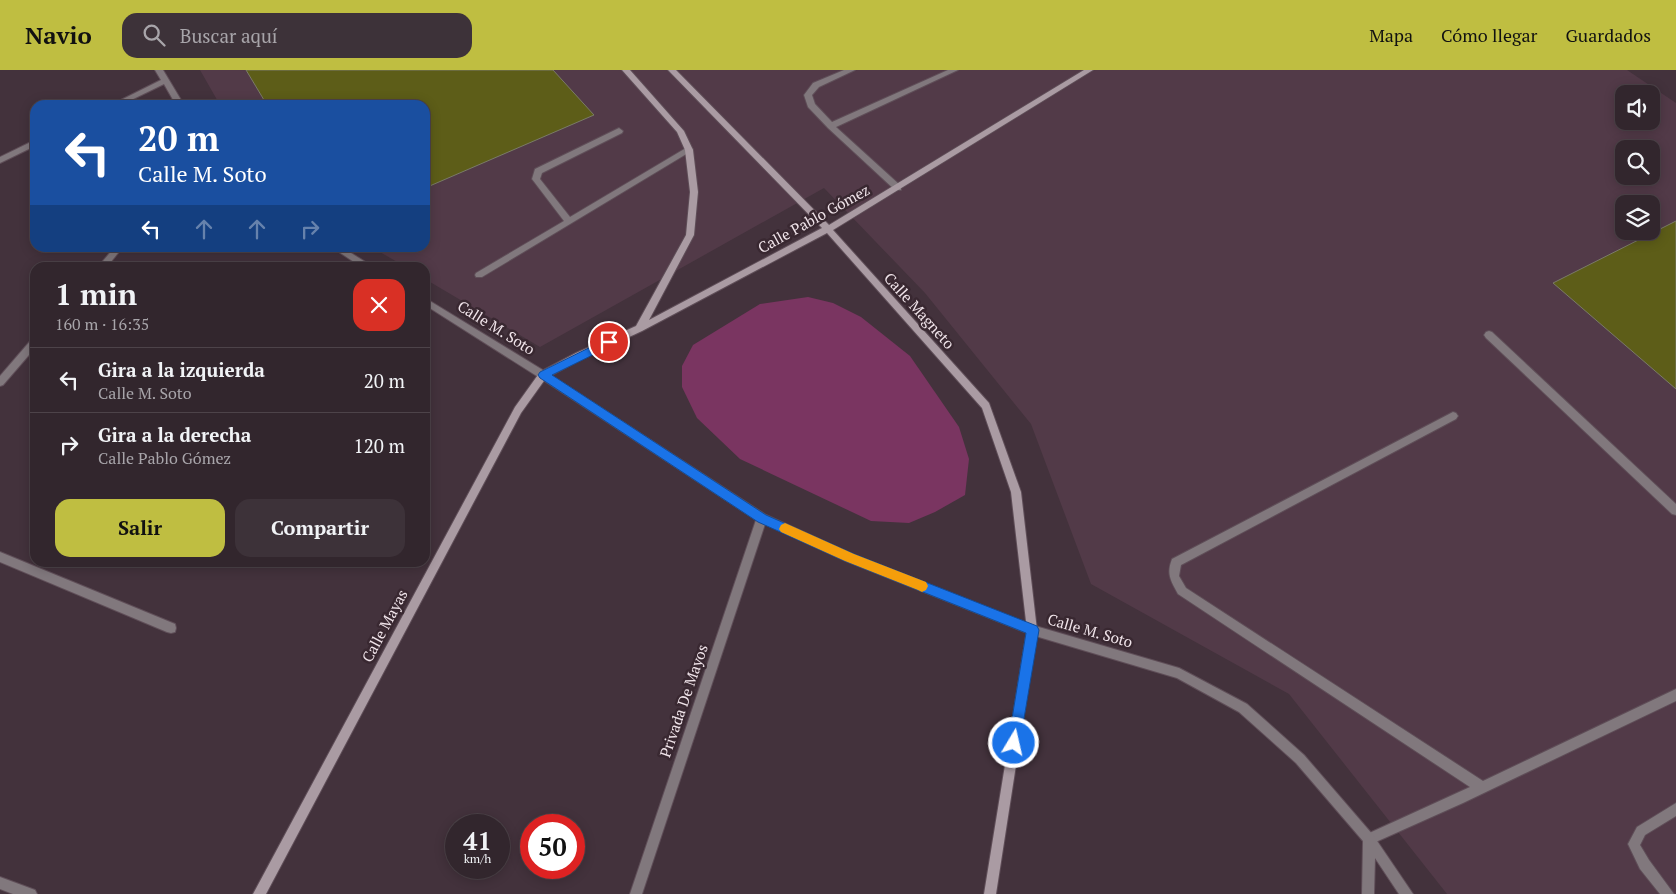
<!DOCTYPE html>
<html lang="es">
<meta charset="utf-8">
<style>
:root{--surface:#32262d;--page:#3d3239;--text:#f1f3f6;--muted:#a8a5aa;--line:#4d4349;--accent:#bfbe41}
body{margin:0;font-family:"PT Serif",serif;background:var(--page);color:var(--text);height:100vh;display:flex;flex-direction:column;font-size:19px;white-space:nowrap}
*{box-sizing:border-box;margin:0}
p{font-size:16px;color:var(--muted)}
.icon{flex:none;width:28px;height:28px;fill:none;stroke:currentColor;stroke-width:2;stroke-linecap:round;stroke-linejoin:round}
.map{position:relative;flex:1;overflow:hidden}
.side{position:absolute;left:30px;top:192px;width:400px;height:305px;display:flex;flex-direction:column;background:var(--surface);border-radius:15px;box-shadow:0 2px 12px #0003,0 0 0 1px var(--line)}
.side>*{flex:none}
.banner{position:absolute;left:30px;top:30px;width:400px;height:152px;border-radius:15px;box-shadow:0 2px 12px #0003,0 0 0 1px var(--line);background:#1a4fa0;color:#fff;overflow:hidden}
.fabs{position:absolute;left:1615px;top:15px;display:grid;gap:10px}
.fabs a{display:grid;place-items:center;width:45px;height:45px;border-radius:10px;background:var(--surface);box-shadow:0 2px 12px #0003,0 0 0 1px var(--line);font-size:25px}
.speed{position:absolute;left:445px;top:744px;display:flex;gap:10px;font-size:25px;font-weight:700;text-align:center}
.speed>*{display:grid;place-content:center;width:65px;height:65px;border-radius:50%;background:var(--surface);box-shadow:0 2px 12px #0003,0 0 0 1px var(--line);line-height:1}
.speed small{font-size:12px;font-weight:400}
.speed .limit{border:8px solid #d22;background:#fff;color:#111}
.pin{position:absolute;display:grid;place-items:center;width:42px;height:42px;color:#fff;margin:-21px;border:2px solid #fff;border-radius:50%;box-shadow:0 1px 5px #0007}
.me{position:absolute;width:55px;margin:-28px;rotate:9deg;stroke-linejoin:round;filter:drop-shadow(0 0 4px #0008)}
.turn{display:flex;align-items:center;gap:18px;height:105px;padding:0 25px;font-size:22px}
.turn .icon{width:65px;height:65px;stroke-width:2.5}
.turn b{display:block;font-size:35px;line-height:42px}
.lanes{display:flex;align-items:center;height:48px;padding:0 25px;background:#0003;justify-content:center;gap:25px;direction:ltr}
.lanes .off{opacity:.35}
.round{display:grid;place-items:center;flex:none;width:52px;height:52px;border-radius:15px;background:var(--page)}
.headline{display:flex;align-items:center;justify-content:space-between;height:85px;padding:0 25px}
h1{font-size:30px;font-weight:800;line-height:38px}
.action{display:flex;gap:10px;margin-top:auto;padding:10px 25px}
.action a{flex:1;height:58px;border-radius:15px;background:var(--accent);color:#111;font-size:20px;font-weight:800;line-height:58px;text-align:center}
.action a+a{background:var(--page);color:var(--text)}
ul{padding:0;list-style:none}
li{display:flex;align-items:center;gap:15px;height:65px;padding:0 25px;border-top:1px solid var(--line)}
li div{flex:1}
li b{display:block;font-size:19px}
li em{font-style:normal}
header{display:flex;align-items:center;gap:30px;box-sizing:border-box;height:70px;padding:0 25px;background:var(--accent);color:#111}
header strong{font-size:24px}
nav{display:flex;gap:28px;margin-inline-start:auto;font-size:18px}
.search{width:350px;height:45px;background:var(--page);display:flex;align-items:center;gap:12px;box-sizing:border-box;padding:0 18px;border-radius:15px;color:var(--muted);font-size:19px}
.map>svg:first-child{display:block}
</style>
<header>
<strong>Navio</strong>
<div class="search"><svg class="icon" aria-label="search" viewBox="0 0 24 24"><circle cx="10" cy="10" r="6"/><path d="M15 15l6 6"/></svg>Buscar aquí</div>
<nav><a>Mapa</a><a>Cómo llegar</a><a>Guardados</a></nav>
</header>
<div class="map">
<svg width="1676" height="824" viewBox="0 0 1676 824">
<rect width="100%" height="100%" fill="#43323c"/>
<path fill="#523a48" fill-rule="evenodd" d="M200,0H1627L1676,33V824H1447L1289,624L1091,514L1031,354L925,223L824,118L540,277L425,209V198L406,197L373,178H425V35H220ZM1624,24H1651V51H1624ZM1624,79H1651V106H1624ZM1624,134H1651V161H1624Z"/>
<path fill="#7a3561" d="M808,227L833,233L861,247L910,286L959,357L969,389L965,425L935,442L909,453L871,451L740,389L697,348L682,317V296L693,275L760,234Z"/>
<g fill="#5d5d18" stroke="#7a7b67">
<path d="M246,0H553L594,45L425,118V35H267Z"/>
<path d="M1676,151V319L1553,213Z"/>
</g>
<g fill="none" stroke-linecap="round" stroke-linejoin="round">
<g stroke="#5f4e58" stroke-width="2">
<g id="lane">
<path d="M844,0H855L819,17L812,25L815,34L832,52L948,0H958L836,57L901,116V120H895L828,58L808,37L804,25L813,13Z"/>
<path d="M619,58L623,61L622,63L542,103L540,109L570,147L686,78H692L693,80L482,207H476L475,205L476,203L564,151L532,109L535,99Z"/>
<path d="M1489,261L1492,262L1676,434V445L1672,444L1486,268L1484,265L1486,262Z"/>
<path d="M1453,342L1456,343L1458,346L1456,349L1181,495L1179,506L1186,518L1483,711L1676,619V631L1463,733L1369,775L1365,773L1363,769L1365,765L1470,717L1178,524C1171,511 1166,504 1172,489Z"/>
<path d="M0,482L175,554L176,558L175,562L171,563L167,562L0,492Z"/>
<path d="M1676,733V746L1645,765L1640,775L1649,790L1674,824H1660L1640,799L1628,774L1637,757Z"/>
<path d="M0,807L35,820L37,824H13L0,819Z"/>
</g>
</g>
<g stroke="#5f4e58" stroke-width="2">
<g id="street">
<path d="M155,0H163L184,35H176L164,14L121,35H111L161,10Z"/>
<path d="M35,70V76L0,93V87Z"/>
<path d="M114,178H122L106,198H97Z"/>
<path d="M333,178H343L375,198H363Z"/>
<path d="M425,228L546,302L766,445L854,485L1032,555L1179,598L1247,634L1304,685L1373,765L1413,824H1399L1375,788L1374,824H1362L1363,771L1296,693L1239,642L1177,608L1032,565L846,491L765,454L642,824H630L756,450L540,308L425,235Z"/>
<path d="M35,268V278L3,315L0,316V306L32,269Z"/>
</g>
</g>
<g stroke="#5f4e58" stroke-width="2">
<path id="secondary" d="M622,0H630L684,61L693,80L698,122L694,165L649,250L822,158L668,0H676L829,155L1084,0H1093L833,160L989,333L1021,422L1037,560L996,824H984L1027,560L1011,422L982,338L827,163L642,261L582,289L546,308L521,343L266,824H253L515,337L540,302L576,283L636,256L686,165L690,122L685,80L677,62Z"/>
</g>
<use href="#lane" fill="#81787d" fill-rule="evenodd"/>
<use href="#street" fill="#81787d" fill-rule="evenodd"/>
<use href="#secondary" fill="#aa9ba3" fill-rule="evenodd"/>
</g>
<path fill="#1a73e8" stroke="#114b97" d="M609,268L613,269L614,272L613,275L552,305L766,445L854,484L1037,556L1039,560L1019,678L1014,680L1010,678L1008,673L1026,563L845,491L758,452L540,308L538,305L540,302Z"/>
<path fill="#f59e0b" d="M785,453L854,484L926,512L928,516L926,520L922,522L918,520L845,491L781,462L779,459L781,455Z"/>
<g text-anchor="middle" stroke-width="5" stroke-linejoin="round" paint-order="stroke">
<g font-size="15" fill="#f0e4ea" stroke="#392831">
<text transform="translate(814 149) rotate(-29)" y="5">Calle Pablo Gómez</text>
<text transform="translate(919 241) rotate(48)" y="5">Calle Magneto</text>
<text transform="translate(496 258) rotate(32)" y="5">Calle M. Soto</text>
<text transform="translate(385 556) rotate(-62)" y="5">Calle Mayas</text>
<text transform="translate(1090 561) rotate(16)" y="5">Calle M. Soto</text>
<text transform="translate(684 631) rotate(-71)" y="5">Privada De Mayos</text>
</g>
</g>
</svg>
<div class="fabs">
<a><svg class="icon" aria-label="sound" viewBox="0 0 24 24"><path d="M4 9h4l5-4v14l-5-4H4zM17 9q2 3 0 6"/></svg></a>
<a><svg class="icon" aria-label="search" viewBox="0 0 24 24"><circle cx="10" cy="10" r="6"/><path d="M15 15l6 6"/></svg></a>
<a><svg class="icon" aria-label="layers" viewBox="0 0 24 24"><path d="M12 4l9 5-9 5-9-5zM3 14l9 5 9-5"/></svg></a>
</div>
<div class="speed"><div>41<small>km/h</small></div><div class="limit">50</div></div>
<div class="pin" style="left:609px;top:272px;background:#d93025"><svg class="icon" aria-label="arrive" viewBox="0 0 24 24"><path d="M6 21V4h12l-3 4 3 4H6"/></svg></div>
<svg class="me" style="left:1014px;top:673px" viewBox="-20 -20 40 40"><circle r="17" fill="#1a73e8" stroke="#fff" stroke-width="3"/><path d="M0-11L8 9 0 5-8 9z" fill="#fff"/></svg>
<div class="banner">
<div class="turn"><svg class="icon" aria-label="left" viewBox="0 0 24 24"><path d="M17 20v-9H6M10 6l-5 5 5 5"/></svg><div><b>20 m</b>Calle M. Soto</div></div>
<div class="lanes"><svg class="icon" aria-label="left" viewBox="0 0 24 24"><path d="M17 20v-9H6M10 6l-5 5 5 5"/></svg><svg class="icon off" aria-label="ahead" viewBox="0 0 24 24"><path d="M12 20V5M6 11l6-6 6 6"/></svg><svg class="icon off" aria-label="ahead" viewBox="0 0 24 24"><path d="M12 20V5M6 11l6-6 6 6"/></svg><svg class="icon off" aria-label="right" viewBox="0 0 24 24"><path d="M7 20v-9h11M14 6l5 5-5 5"/></svg></div>
</div>
<section class="side">
<div class="headline"><div><h1>1 min</h1><p>160 m · 16:35</p></div><a class="round" style="background:#d93025;color:#fff"><svg class="icon" aria-label="close" viewBox="0 0 24 24"><path d="M6 6l12 12M18 6L6 18"/></svg></a></div>
<ul>
<li><svg class="icon" aria-label="left" viewBox="0 0 24 24"><path d="M17 20v-9H6M10 6l-5 5 5 5"/></svg><div><b>Gira a la izquierda</b><p>Calle M. Soto</p></div><em>20 m</em></li>
<li><svg class="icon" aria-label="right" viewBox="0 0 24 24"><path d="M7 20v-9h11M14 6l5 5-5 5"/></svg><div><b>Gira a la derecha</b><p>Calle Pablo Gómez</p></div><em>120 m</em></li>
</ul>
<div class="action"><a>Salir</a><a>Compartir</a></div>
</section>
</div>
